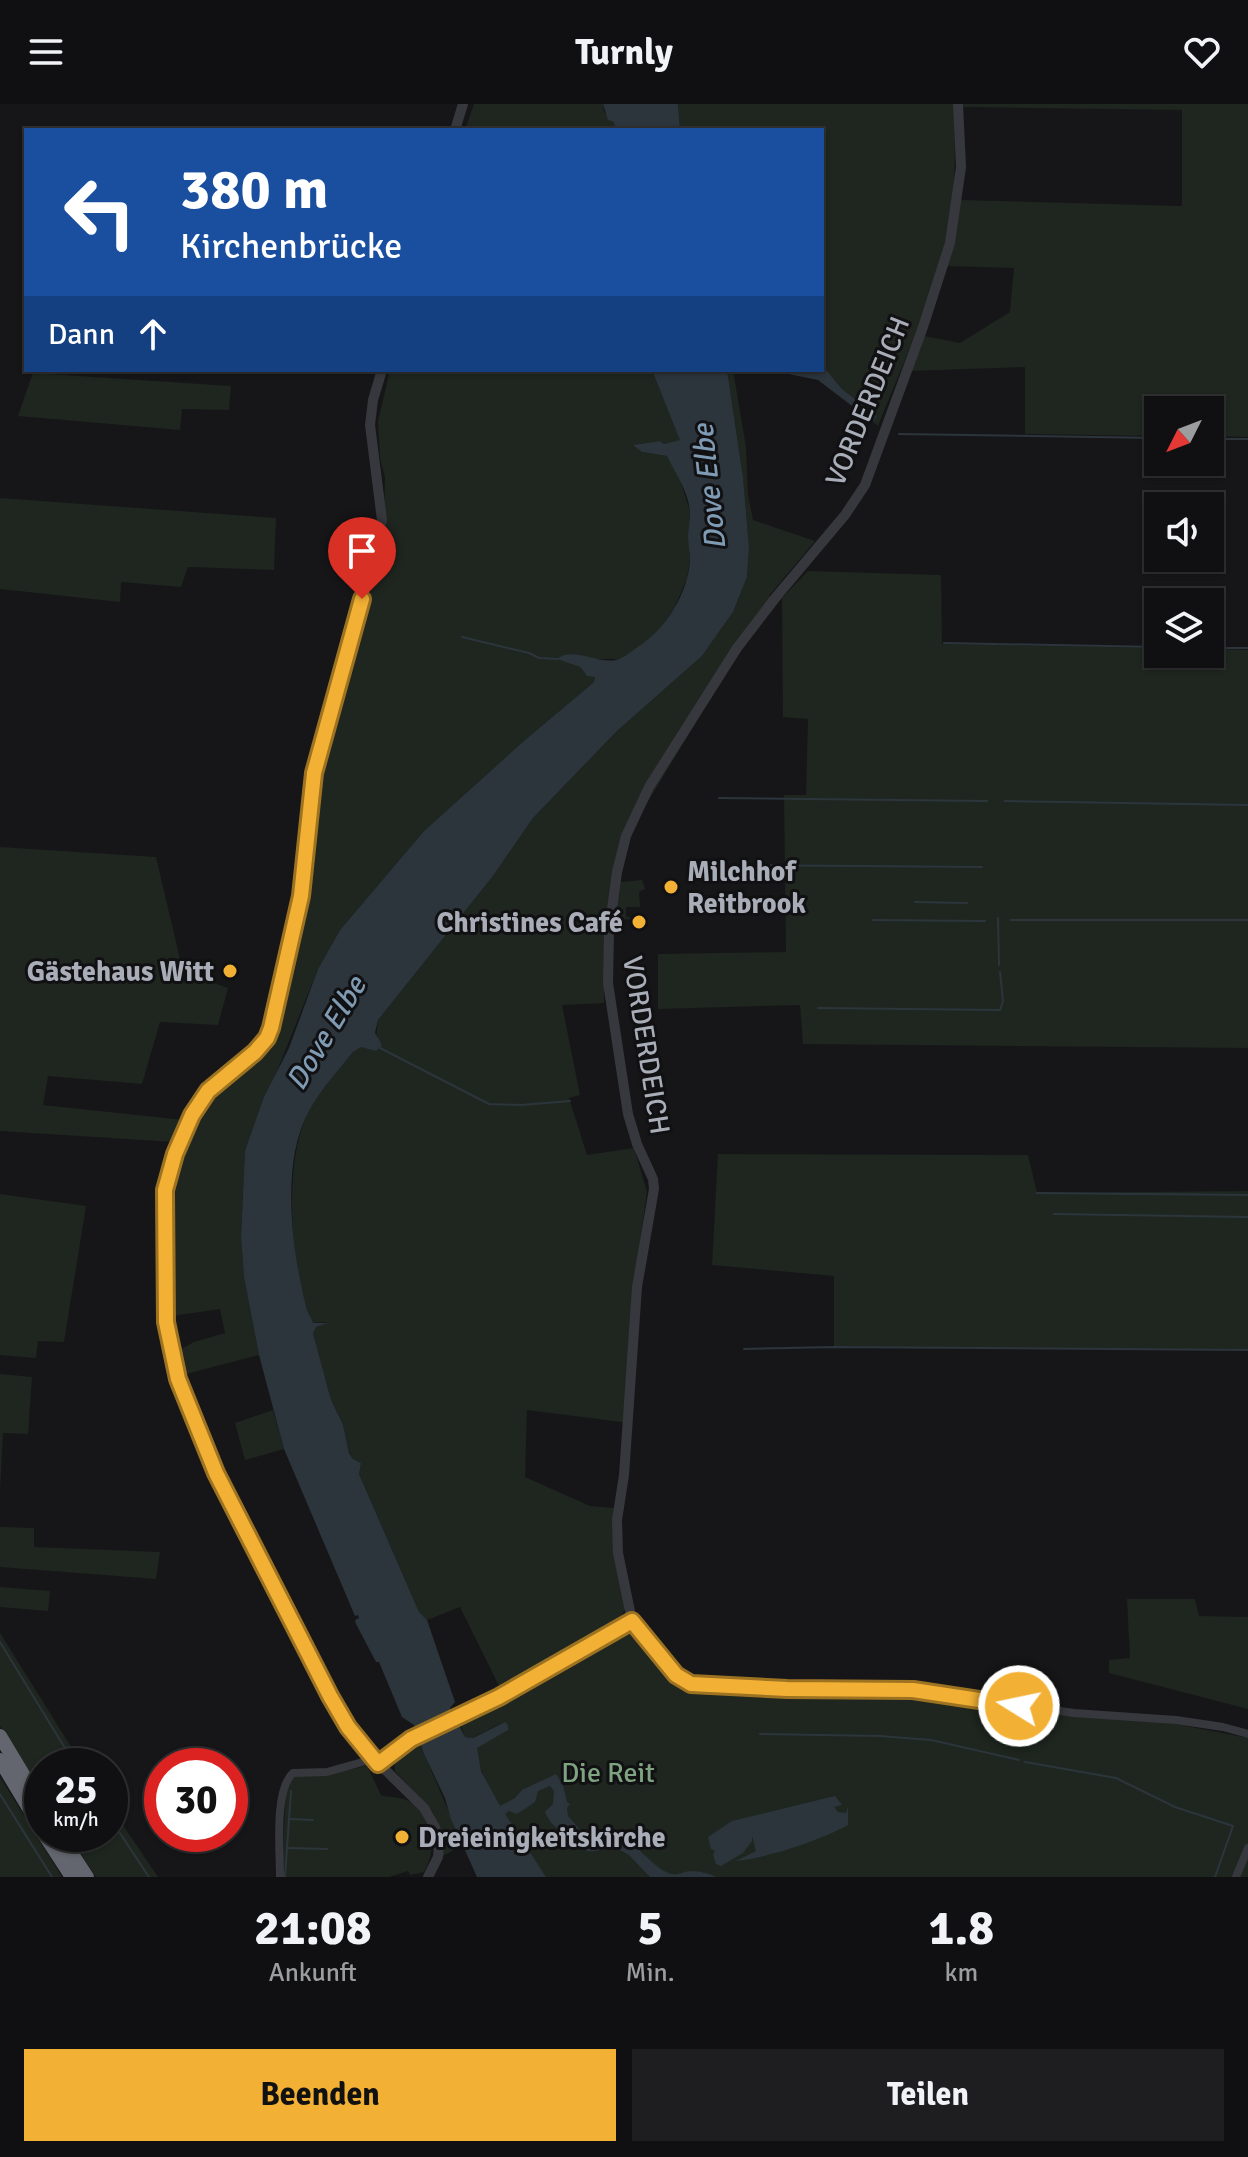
<!DOCTYPE html>
<html lang="de">
<meta charset="utf-8">
<style>
:root{--surface:#101012;--page:#1e1e20;--text:#f1f3f6;--muted:#9c9d9f;--line:#303032;--accent:#f2b134}
body{margin:0;font-family:Signika,sans-serif;background:var(--page);color:var(--text);height:100vh;display:flex;flex-direction:column;font-size:30px;white-space:nowrap}
*{box-sizing:border-box;margin:0}
p{font-size:26px;color:var(--muted)}
.icon{flex:none;width:44px;height:44px;fill:none;stroke:currentColor;stroke-width:2;stroke-linecap:round;stroke-linejoin:round}
.map{position:relative;height:1773px;overflow:hidden}
.details{display:flex;flex-direction:column;background:var(--surface);flex:1}
.details>*{flex:none}
.banner{position:absolute;left:24px;top:24px;width:800px;height:244px;border-radius:0px;box-shadow:0 2px 6px #0004,0 0 0 2px var(--line);background:#1a4fa0;color:#fff;overflow:hidden}
.needle{width:52px;rotate:228deg}
.controls{position:absolute;left:1144px;top:292px;display:grid;gap:16px}
.controls a{display:grid;place-items:center;width:80px;height:80px;border-radius:0px;background:var(--surface);box-shadow:0 2px 6px #0004,0 0 0 2px var(--line);font-size:40px}
.speed{position:absolute;left:24px;top:1644px;display:flex;gap:16px;font-size:40px;font-weight:700;text-align:center}
.speed>*{display:grid;place-content:center;width:104px;height:104px;border-radius:50%;background:var(--surface);box-shadow:0 2px 6px #0004,0 0 0 2px var(--line);line-height:1}
.speed small{font-size:20px;font-weight:400}
.speed .limit{border:12px solid #d22;background:#fff;color:#111}
.pin{position:absolute;display:grid;place-items:center;width:68px;height:68px;color:#fff;margin:-82px -34px;border-radius:50% 50% 50% 0;rotate:-45deg;box-shadow:0 0 8px #0007}
.pin .icon{rotate:45deg}
.me{position:absolute;width:88px;margin:-44px;rotate:280deg;stroke-linejoin:round;filter:drop-shadow(0 0 6px #0008)}
.turn{display:flex;align-items:center;gap:28px;height:168px;padding:0 24px;font-size:36px}
.turn .icon{width:104px;height:104px;stroke-width:2.5}
.turn b{display:block;font-size:56px;line-height:68px}
.then{display:flex;align-items:center;height:76px;padding:0 24px;background:#0003;gap:16px;font-size:30px}
.eta{display:flex;justify-content:space-evenly;align-items:center;height:136px;text-align:center}
.eta b{font-size:48px;font-weight:700;line-height:56px}
.cta{display:flex;gap:16px;margin-top:auto;padding:16px 24px}
.cta a{flex:1;height:92px;border-radius:0px;background:var(--accent);color:#111;font-size:32px;font-weight:700;line-height:92px;text-align:center}
.cta a+a{background:var(--page);color:var(--text)}
header{display:flex;justify-content:space-between;align-items:center;height:104px;padding:0 24px;background:var(--surface);font-size:36px;font-weight:700}
.map>svg:first-child{display:block}
</style>
<header><svg class="icon" aria-label="menu" viewBox="0 0 24 24"><path d="M4 6h16M4 12h16M4 18h16"/></svg>Turnly<svg class="icon" aria-label="heart" viewBox="0 0 24 24"><path d="M12 20l-8-8c-3-5 5-10 8-4 3-6 11-1 8 4z"/></svg></header>
<div class="map">
<svg width="1248" height="1773" viewBox="0 0 1248 1773">
<rect width="100%" height="100%" fill="#161618"/>
<g fill="#1e261f">
<path d="M474,0H603L604,8L614,18L615,26H465Z"/>
<path d="M678,0H954C955,40 956,78 950,117C938,184 903,259 878,322L873,318L877,312L842,285L827,267L822,265V26H680Z"/>
<path d="M962,0H1248V333L1210,332V306H1158V332L1025,330V263L907,267L919,231L960,239L1010,208L1014,164L945,162L959,96L1182,102V6L963,3Z"/>
<path d="M390,266H652L681,336L664,340L660,337L634,341L642,348L667,352L679,373L690,407L688,433L690,455L687,474L675,503L657,530L621,555H593L576,551L558,555L580,563L584,569L595,573L594,578L525,636L424,727L340,826L318,865L245,1047L241,1133L244,1173L259,1251L182,1271L177,1247L194,1238L225,1229L220,1205L172,1212L173,1081L180,1052L201,1004L214,987L275,925L305,798L319,668L373,480L384,427L385,373L380,354L378,317Z"/>
<path d="M727,266H733L746,343L748,391L753,416L815,437L769,492L783,493L808,467L941,471L942,540L1158,544V550H1210V545L1248,546V944L803,940L800,901L658,905V850L786,848L784,691H806L808,615L783,613L782,494L740,546L633,722L620,778L642,776L645,785L639,788L640,803H626V812L633,815L612,816L604,834V899L562,901L580,991L569,994L587,1051L634,1044L647,1088L631,1201L629,1319L527,1306L525,1373L590,1402L615,1404L625,1505L620,1515L501,1586L460,1503L427,1516L419,1508L359,1370L361,1359L353,1355L349,1348L343,1319L331,1296L313,1229L314,1224L327,1218L313,1219C289,1173 283,1053 309,1007C321,985 338,967 353,948L361,942L376,947L382,941L376,934L378,916L493,772L533,714L617,627L702,552L733,508L747,473L749,443L743,373Z"/>
<path d="M33,269L231,282L229,306L182,305L180,326L18,312Z"/>
<path d="M0,394L276,414L274,466L188,463L181,483L121,478L120,498L0,485Z"/>
<path d="M0,743L156,753L183,868L228,884L218,921L160,918L142,980L48,972L43,1001L184,1016L174,1038L0,1027Z"/>
<path d="M718,1050L1028,1051L1037,1089L1248,1087V1246L834,1243V1172L712,1161Z"/>
<path d="M0,1090L86,1102L64,1238L38,1237L36,1254L0,1251Z"/>
<path d="M0,1270L32,1273L28,1330L3,1329L0,1387Z"/>
<path d="M273,1306L284,1345L245,1356L235,1319Z"/>
<path d="M0,1423L34,1424V1443L160,1448L156,1475L0,1463Z"/>
<path d="M0,1483L50,1487L48,1507L0,1503Z"/>
<path d="M1127,1495H1195L1199,1512L1248,1513V1605L1109,1569V1556L1130,1554Z"/>
<path d="M622,1527L638,1530L689,1583L787,1589H913L1176,1620L1248,1634V1773H546C527,1746 476,1675 476,1643L504,1618L472,1634L465,1633L460,1619L500,1600Z"/>
<path d="M0,1529L83,1662H42V1690L0,1622Z"/>
<path d="M419,1638L463,1741L443,1752L439,1720L432,1707L395,1667C393,1650 406,1644 419,1638Z"/>
<path d="M367,1662L381,1691C391,1694 402,1692 412,1699C435,1715 437,1745 424,1768L410,1771L408,1767L389,1773H282L286,1682L294,1672L323,1671Z"/>
<path d="M0,1673L62,1773H0Z"/>
<path d="M110,1702L158,1773H96L68,1730H110Z"/>
</g>
<g fill="#2c353c">
<path d="M603,0H678L680,26H615L614,18L608,16Z"/>
<path d="M822,265L827,267L842,285L877,312L873,318L818,276L769,266Z"/>
<path d="M652,266H727L743,373L749,443L747,473L733,508L702,552L617,627L533,714L493,772L378,916L375,929L382,941L376,947L361,943L353,948C338,967 321,985 309,1007C280,1058 292,1148 306,1202C307,1208 311,1213 313,1219H328L316,1223L313,1229L331,1296L343,1320L349,1349L353,1355L361,1359L359,1370L419,1508L427,1516L455,1598L450,1604L465,1633L473,1634L505,1618L508,1621V1626L477,1644L481,1667L500,1702L515,1694L522,1686L556,1670L563,1681L567,1698L570,1700L567,1704L568,1712C576,1720 580,1728 591,1735C596,1733 603,1728 608,1727C624,1724 650,1762 668,1769C679,1773 682,1767 692,1767C699,1767 711,1770 716,1773H650L629,1751L609,1740C586,1757 580,1741 562,1728C553,1721 550,1719 545,1708L553,1700L554,1687L550,1682L538,1687L535,1698L517,1710L509,1707L505,1710L546,1773H477L451,1715L445,1694L424,1650L414,1621L402,1613L379,1558H376L356,1520L355,1516L359,1514L358,1511L355,1512L284,1345L259,1251L244,1173L241,1133L245,1047L264,993L289,944L318,865L340,826L424,727L525,636L594,578L595,573L587,572L580,563L557,555C572,542 598,560 616,556C626,553 634,545 642,540C667,523 688,488 690,457C690,449 688,441 688,433C688,425 690,416 690,408C689,388 675,369 667,352L642,348L633,341L660,337L664,340L680,336Z"/>
<path d="M835,1692L842,1701L834,1703L838,1708L846,1709L848,1703V1721C821,1736 767,1754 736,1757L756,1747L752,1732V1737L743,1749L721,1762L716,1760L713,1750L715,1747L711,1745L708,1733L732,1717Z"/>
</g>
<g fill="none" stroke-linecap="round" stroke-linejoin="round">
<g stroke="#2c353c" stroke-width="2">
<path d="M899,330L1158,334"/>
<path d="M1210,335H1248"/>
<path d="M462,533L529,549L539,554L557,555"/>
<path d="M944,539L1158,543"/>
<path d="M1210,544H1248"/>
<path d="M719,694L987,697"/>
<path d="M1005,697L1248,701"/>
<path d="M743,761L982,763"/>
<path d="M915,798L967,799"/>
<path d="M998,814L999,861"/>
<path d="M873,816L985,817"/>
<path d="M1011,816H1248"/>
<path d="M818,904L1000,906L1003,897L1000,868"/>
<path d="M380,944L489,1000L521,1001L570,997"/>
<path d="M1037,1089L1248,1091"/>
<path d="M1054,1110L1248,1113"/>
<path d="M744,1245L834,1243L1248,1246"/>
<path d="M0,1538L76,1662"/>
<path d="M760,1630L880,1632L931,1636L1019,1656"/>
<path d="M1025,1658L1116,1674L1175,1703L1233,1722L1215,1773"/>
<path d="M0,1690L52,1773"/>
<path d="M110,1714L149,1773"/>
<path d="M290,1715L313,1716"/>
<path d="M288,1744L327,1745"/>
<path d="M285,1773L291,1687"/>
</g>
<g stroke="#37383d" stroke-width="8">
<path d="M632,1517L676,1571L691,1580L787,1585L913,1586L1074,1609L1176,1616L1223,1623L1248,1630"/>
<path d="M280,1773C280,1747 274,1686 293,1669L327,1668L373,1655"/>
<path d="M1236,1773L1248,1744"/>
</g>
<g stroke="#37383d" stroke-width="10">
<path d="M455,26L463,0"/>
<path d="M382,266L373,296L370,321L382,416L314,669L301,792L275,912L267,934L255,948L220,976L197,1001L175,1050L165,1086L166,1218L178,1275L216,1369L330,1592L365,1646L424,1704L435,1723L439,1739L438,1753L428,1773"/>
<path d="M378,1660L411,1635L499,1593L632,1517L618,1449L617,1416L624,1371L637,1183L654,1085L653,1075L637,1040L628,1010L608,879L609,827L617,768L626,732L649,683L737,544L776,493L845,411L865,381L923,223L950,139L961,63L958,0"/>
</g>
<g stroke="#63666e" stroke-width="14">
<path d="M0,1632L42,1702"/>
<path d="M0,1656L42,1726"/>
<path d="M44,1730L72,1773"/>
<path d="M59,1730L87,1773"/>
</g>
</g>
<g fill="none" stroke-linecap="round" stroke-linejoin="round">
<g stroke="#9d7322" stroke-width="20">
<path id="route" d="M362,495L314,669L301,792L271,924L267,934L255,948L208,987L192,1011L175,1050L165,1086L166,1218L178,1275L216,1369L330,1592L348,1623L378,1660L411,1635L499,1593L632,1517L676,1571L691,1580L787,1585L913,1586L1019,1602"/>
</g>
<use href="#route" stroke="#f2b134" stroke-width="14"/>
</g>
<g fill="#f2b134" stroke="#111113" stroke-width="3">
<circle cx="671" cy="783" r="8"/>
<circle cx="639" cy="818" r="8"/>
<circle cx="230" cy="867" r="8"/>
<circle cx="402" cy="1733" r="8"/>
</g>
<g text-anchor="middle" stroke-width="6" stroke-linejoin="round" paint-order="stroke">
<g font-size="28" fill="#a8adb8" stroke="#111113">
<text transform="translate(867 297) rotate(-68)" y="10">VORDERDEICH</text>
<text transform="translate(647 941) rotate(81)" y="10">VORDERDEICH</text>
</g>
<g font-size="28" font-weight="bold" fill="#a8adb8" stroke="#111113" text-anchor="start">
<text x="687" y="777">Milchhof<tspan x="687" dy="32">Reitbrook</tspan></text>
<text x="623" y="828" text-anchor="end">Christines Café</text>
<text x="214" y="877" text-anchor="end">Gästehaus Witt</text>
<text x="418" y="1743">Dreieinigkeitskirche</text>
</g>
<g font-size="28" fill="#7fa381" stroke="#111113">
<text x="608" y="1678">Die Reit</text>
</g>
<g font-size="30" font-style="italic" fill="#7f9bb3" stroke="#111113">
<text transform="translate(709 383) rotate(-96)" y="10">Dove Elbe</text>
<text transform="translate(326 929) rotate(-59)" y="10">Dove Elbe</text>
</g>
</g>
</svg>
<div class="controls">
<a><svg class="needle" viewBox="-14 -14 28 28"><path d="M0-13l5 13h-10z" fill="#e53935"/><path d="M0 13l5-13h-10z" fill="#9c9d9f"/></svg></a>
<a><svg class="icon" aria-label="sound" viewBox="0 0 24 24"><path d="M4 9h4l5-4v14l-5-4H4zM17 9q2 3 0 6"/></svg></a>
<a><svg class="icon" aria-label="layers" viewBox="0 0 24 24"><path d="M12 4l9 5-9 5-9-5zM3 14l9 5 9-5"/></svg></a>
</div>
<div class="speed"><div>25<small>km/h</small></div><div class="limit">30</div></div>
<div class="pin" style="left:362px;top:495px;background:#d93025"><svg class="icon" aria-label="arrive" viewBox="0 0 24 24"><path d="M6 21V4h12l-3 4 3 4H6"/></svg></div>
<svg class="me" style="left:1019px;top:1602px" viewBox="-20 -20 40 40"><circle r="17" fill="#f2b134" stroke="#fff" stroke-width="3"/><path d="M0-11L8 9 0 5-8 9z" fill="#fff"/></svg>
<div class="banner">
<div class="turn"><svg class="icon" aria-label="left" viewBox="0 0 24 24"><path d="M17 20v-9H6M10 6l-5 5 5 5"/></svg><div><b>380 m</b>Kirchenbrücke</div></div>
<div class="then">Dann<svg class="icon" aria-label="ahead" viewBox="0 0 24 24"><path d="M12 20V5M6 11l6-6 6 6"/></svg></div>
</div>
</div>
<section class="details">
<div class="eta">
<div><b>21:08</b><p>Ankunft</p></div>
<div><b>5</b><p>Min.</p></div>
<div><b>1.8</b><p>km</p></div>
</div>
<div class="cta"><a>Beenden</a><a>Teilen</a></div>
</section>
